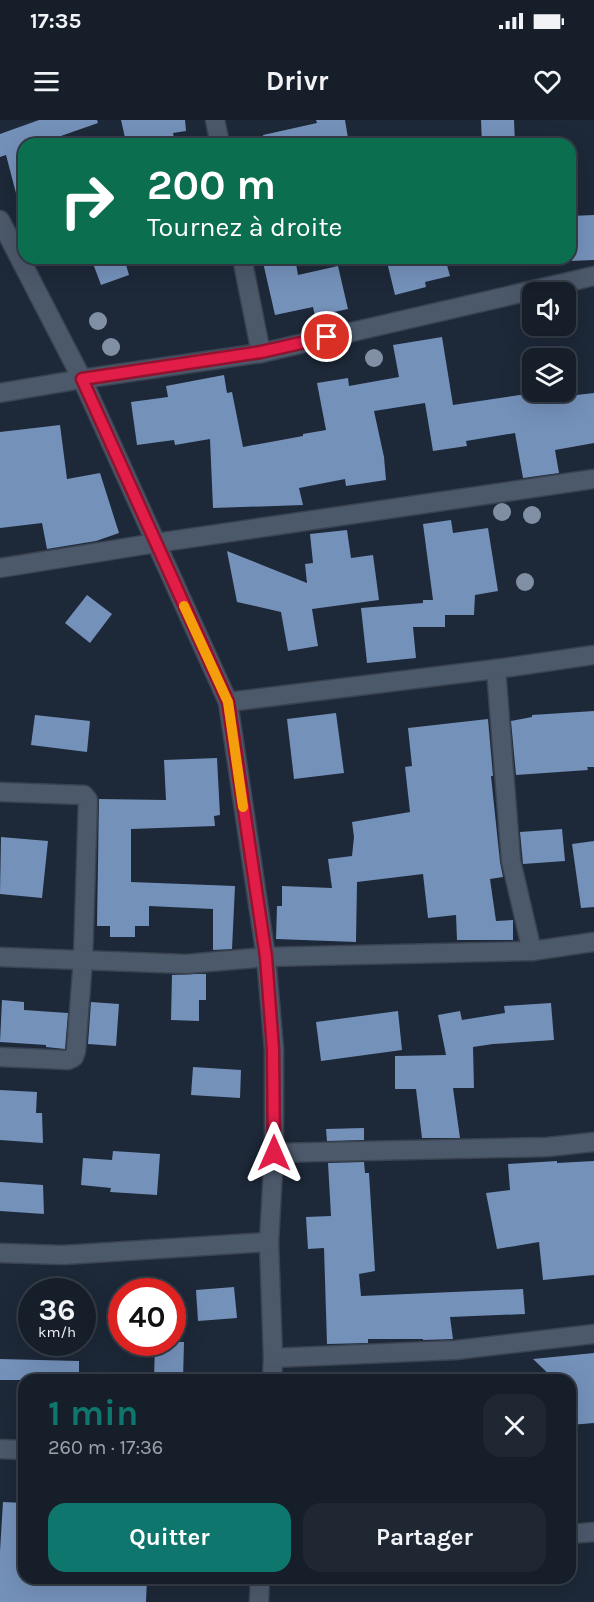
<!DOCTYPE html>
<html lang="fr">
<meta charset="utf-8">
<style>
:root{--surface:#161e2a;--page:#1f2732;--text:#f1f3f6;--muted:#9ea2a8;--line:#353c47;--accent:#0f766e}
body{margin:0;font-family:Karla,sans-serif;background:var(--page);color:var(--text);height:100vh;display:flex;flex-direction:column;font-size:22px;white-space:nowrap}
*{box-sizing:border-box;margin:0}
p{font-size:20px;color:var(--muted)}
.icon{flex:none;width:33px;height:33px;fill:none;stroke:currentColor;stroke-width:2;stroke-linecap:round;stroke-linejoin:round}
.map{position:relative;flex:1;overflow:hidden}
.drawer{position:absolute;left:18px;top:1254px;width:558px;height:210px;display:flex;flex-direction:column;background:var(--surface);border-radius:18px;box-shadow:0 6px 24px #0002,0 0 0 2px var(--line)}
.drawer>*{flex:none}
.hud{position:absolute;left:18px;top:18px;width:558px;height:126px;border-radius:18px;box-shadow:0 6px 24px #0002,0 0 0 2px var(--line);background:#0b6e4f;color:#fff;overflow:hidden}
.tools{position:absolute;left:522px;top:162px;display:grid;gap:12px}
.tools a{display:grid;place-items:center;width:54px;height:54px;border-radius:12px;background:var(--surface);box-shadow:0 6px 24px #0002,0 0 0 2px var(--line);font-size:30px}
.speed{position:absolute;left:18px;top:1158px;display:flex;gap:12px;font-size:30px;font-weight:700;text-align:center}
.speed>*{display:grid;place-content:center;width:78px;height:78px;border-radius:50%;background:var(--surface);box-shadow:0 6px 24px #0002,0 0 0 2px var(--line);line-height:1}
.speed small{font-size:15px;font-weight:400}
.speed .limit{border:9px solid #d22;background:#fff;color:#111}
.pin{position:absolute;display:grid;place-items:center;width:51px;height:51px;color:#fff;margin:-26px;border:3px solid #fff;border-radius:50%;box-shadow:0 2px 6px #0007}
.me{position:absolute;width:66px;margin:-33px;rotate:0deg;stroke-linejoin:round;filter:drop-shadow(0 0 4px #0008)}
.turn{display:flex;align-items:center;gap:21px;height:126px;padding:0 30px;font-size:27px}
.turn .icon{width:78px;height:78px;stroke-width:2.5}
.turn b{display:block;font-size:42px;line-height:51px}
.round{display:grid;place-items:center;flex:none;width:63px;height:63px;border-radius:18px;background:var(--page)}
.summary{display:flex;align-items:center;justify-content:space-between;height:102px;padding:0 30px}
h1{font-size:36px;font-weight:700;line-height:45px;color:var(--accent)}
.action{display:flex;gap:12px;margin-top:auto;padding:12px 30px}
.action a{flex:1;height:69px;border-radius:18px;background:var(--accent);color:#fff;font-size:24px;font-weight:700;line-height:69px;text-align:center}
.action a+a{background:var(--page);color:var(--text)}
.status{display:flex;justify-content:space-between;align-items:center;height:42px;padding:0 30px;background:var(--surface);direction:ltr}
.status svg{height:16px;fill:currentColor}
header{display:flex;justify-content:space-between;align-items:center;height:78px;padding:0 30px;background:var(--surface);font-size:27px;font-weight:700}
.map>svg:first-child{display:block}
</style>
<div class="status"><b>17:35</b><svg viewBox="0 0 49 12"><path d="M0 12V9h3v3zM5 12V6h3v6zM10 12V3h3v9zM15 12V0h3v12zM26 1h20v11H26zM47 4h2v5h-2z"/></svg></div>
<header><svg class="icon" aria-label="menu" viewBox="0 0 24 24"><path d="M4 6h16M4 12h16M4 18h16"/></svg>Drivr<svg class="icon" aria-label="heart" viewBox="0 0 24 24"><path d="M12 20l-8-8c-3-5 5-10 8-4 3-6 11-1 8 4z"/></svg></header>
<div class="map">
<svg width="594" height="1482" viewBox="0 0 594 1482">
<rect width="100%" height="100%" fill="#1d2838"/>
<g fill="#7491ba">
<path d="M39,0H97L98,3L38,24H24V76L17,77L6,35L0,37V14Z"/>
<path d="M121,0H185L186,11L173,13L175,24H147L146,19L126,22Z"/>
<path d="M316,0H345L349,24H264L263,15L317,3Z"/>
<path d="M481,0H514L515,24H482Z"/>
<path d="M594,95V140L570,141V96Z"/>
<path d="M91,138H124L129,155L101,165Z"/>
<path d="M262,138H295L298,155L338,146L348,189L315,196L313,187L275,195Z"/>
<path d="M386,138H445L450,156L425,162L426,167L395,175Z"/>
<path d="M442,217L453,285L540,272H558L559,277L594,273V323L555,330L559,353L523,358L515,313L466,321L467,326L433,331L425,283L374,291L384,337L386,360L346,366L345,359L299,368L303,385L213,388L210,319L175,325L174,320L137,325L131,282L168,277L166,266L224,255L227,273L232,272L243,327L303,316V314L326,310L317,263L348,258L349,266L399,257L393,225Z"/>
<path d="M60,305L67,359L100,353L119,413L96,421L47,429L42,403L0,408V312Z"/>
<path d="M451,400L453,413L488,408L498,471L475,475L474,495H445V507H413L416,538L367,543L361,488L423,483V480H433L423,404Z"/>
<path d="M347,410L351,438L373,435L379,480L312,489L318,526L288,531L281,492L237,482L227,431L307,463L305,444L313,443L310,414Z"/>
<path d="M87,475L112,494L90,523L65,503Z"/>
<path d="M594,591V647H587L588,650L516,655L511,601L532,597V595Z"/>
<path d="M336,593L344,653L294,659L287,599Z"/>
<path d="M35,595L90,601L87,632L31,625Z"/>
<path d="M488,599L493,656H491L500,742L503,757L490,759L496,801L513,800V820H457L456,795L428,798L423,754L357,762L356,822L276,819L277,786H282V766L332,768L328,739L352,736L354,717L352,702L410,692L405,647L412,646L408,608Z"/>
<path d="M217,638L220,695L214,696L215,706L131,709V762L235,766L232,829L213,830V789L149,786V806H135V817H110V806H97L99,679L166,680L164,640Z"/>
<path d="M562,709L565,741L523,744L520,712Z"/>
<path d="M1,717L48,721L42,778L0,774Z"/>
<path d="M594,721V787L581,788L572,724Z"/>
<path d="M197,854H206V880H199V901L171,900L172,855Z"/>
<path d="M2,880L24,882V890L68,893L65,929L46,927V925L0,922Z"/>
<path d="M91,882L119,884L116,926L88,924Z"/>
<path d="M551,883L554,920L493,924L473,927L474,968H453L460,1018H422L416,969H395V936L446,935L438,895L460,891L462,900L505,893L504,886Z"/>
<path d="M398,891L402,930L321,941L316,902Z"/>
<path d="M193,947L241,950L240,978L191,975Z"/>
<path d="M0,970L37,972L36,993H42L43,1023L0,1020Z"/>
<path d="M364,1008V1020L327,1021L326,1009Z"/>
<path d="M113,1031L160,1034L157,1075L110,1072L111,1068L81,1065L83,1038L112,1040Z"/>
<path d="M557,1041V1043L594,1041V1155L543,1160L539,1122L497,1129L486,1073L510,1070L508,1044Z"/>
<path d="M364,1042L365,1053H369L375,1151L359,1154L361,1176L523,1169L525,1194L450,1197L453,1219L423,1220V1219H368V1223L327,1224L324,1128L308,1129L306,1097L331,1096L328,1043Z"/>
<path d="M0,1062L43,1065L44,1094L0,1091Z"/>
<path d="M234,1167L237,1198L198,1201L196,1170Z"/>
<path d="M155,1222H184L183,1260H154Z"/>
<path d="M594,1233V1303L570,1305V1260H555L533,1239Z"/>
<path d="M0,1239L79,1241V1260H0Z"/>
<path d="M3,1382L24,1383V1458H147L146,1482H0V1431Z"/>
</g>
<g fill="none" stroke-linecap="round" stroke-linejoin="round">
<g stroke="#3a4351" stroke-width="21">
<g id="minor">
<path d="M215,0L220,24"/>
<path d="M0,100L82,259L228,582L266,837L274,929V1033L269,1122L273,1238L272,1260"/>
<path d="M242,138L261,233"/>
<path d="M0,273L82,259L261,233L594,156"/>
<path d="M0,448L156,423L594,359"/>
<path d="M496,549L511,741L532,831"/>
<path d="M228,582L496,549L594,535"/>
<path d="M0,672L84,675L88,680L83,839L76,931L74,937L68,940L0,937"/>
<path d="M0,837L186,844L266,837L532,831L594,822"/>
<path d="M274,1033L548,1027L594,1022"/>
<path d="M0,1133L63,1135L269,1122"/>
<path d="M273,1238L456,1230L594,1214"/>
<path d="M0,1329L24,1330"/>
<path d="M570,1414L594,1412"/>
<path d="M259,1482L260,1458"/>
</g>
</g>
<use href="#minor" stroke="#4c596b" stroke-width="18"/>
</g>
<g fill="#818fa5">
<circle cx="98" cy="201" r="9"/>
<circle cx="111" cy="227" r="9"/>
<circle cx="374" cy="238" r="9"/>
<circle cx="502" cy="392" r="9"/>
<circle cx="532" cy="395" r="9"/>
<circle cx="525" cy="462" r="9"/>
</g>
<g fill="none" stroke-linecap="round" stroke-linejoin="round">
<g stroke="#92132f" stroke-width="15">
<path id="route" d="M274,1033L273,929L266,837L228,582L82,259L261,232L327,217"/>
</g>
<use href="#route" stroke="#e11d48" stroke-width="10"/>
<path stroke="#f59e0b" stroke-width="10" d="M184,486L228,582L243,687"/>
</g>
</svg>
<div class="tools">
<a><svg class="icon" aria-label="sound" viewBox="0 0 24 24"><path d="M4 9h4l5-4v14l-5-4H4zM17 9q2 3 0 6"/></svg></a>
<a><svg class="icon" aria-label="layers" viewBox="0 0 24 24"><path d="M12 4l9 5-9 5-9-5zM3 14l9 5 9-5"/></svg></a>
</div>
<div class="speed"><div>36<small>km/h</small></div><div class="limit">40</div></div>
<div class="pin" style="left:327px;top:217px;background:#d93025"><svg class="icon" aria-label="arrive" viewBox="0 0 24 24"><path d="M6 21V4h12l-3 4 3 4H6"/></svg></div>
<svg class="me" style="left:274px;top:1033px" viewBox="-20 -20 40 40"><path d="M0-17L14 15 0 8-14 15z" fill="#e11d48" stroke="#fff" stroke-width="4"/></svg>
<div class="hud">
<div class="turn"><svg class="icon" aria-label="right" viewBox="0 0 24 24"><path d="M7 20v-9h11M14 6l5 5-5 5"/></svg><div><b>200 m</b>Tournez à droite</div></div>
</div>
<section class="drawer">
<div class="summary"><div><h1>1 min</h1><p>260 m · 17:36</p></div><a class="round"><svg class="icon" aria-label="close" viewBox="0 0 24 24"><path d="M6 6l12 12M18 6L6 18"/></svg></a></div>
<div class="action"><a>Quitter</a><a>Partager</a></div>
</section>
</div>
